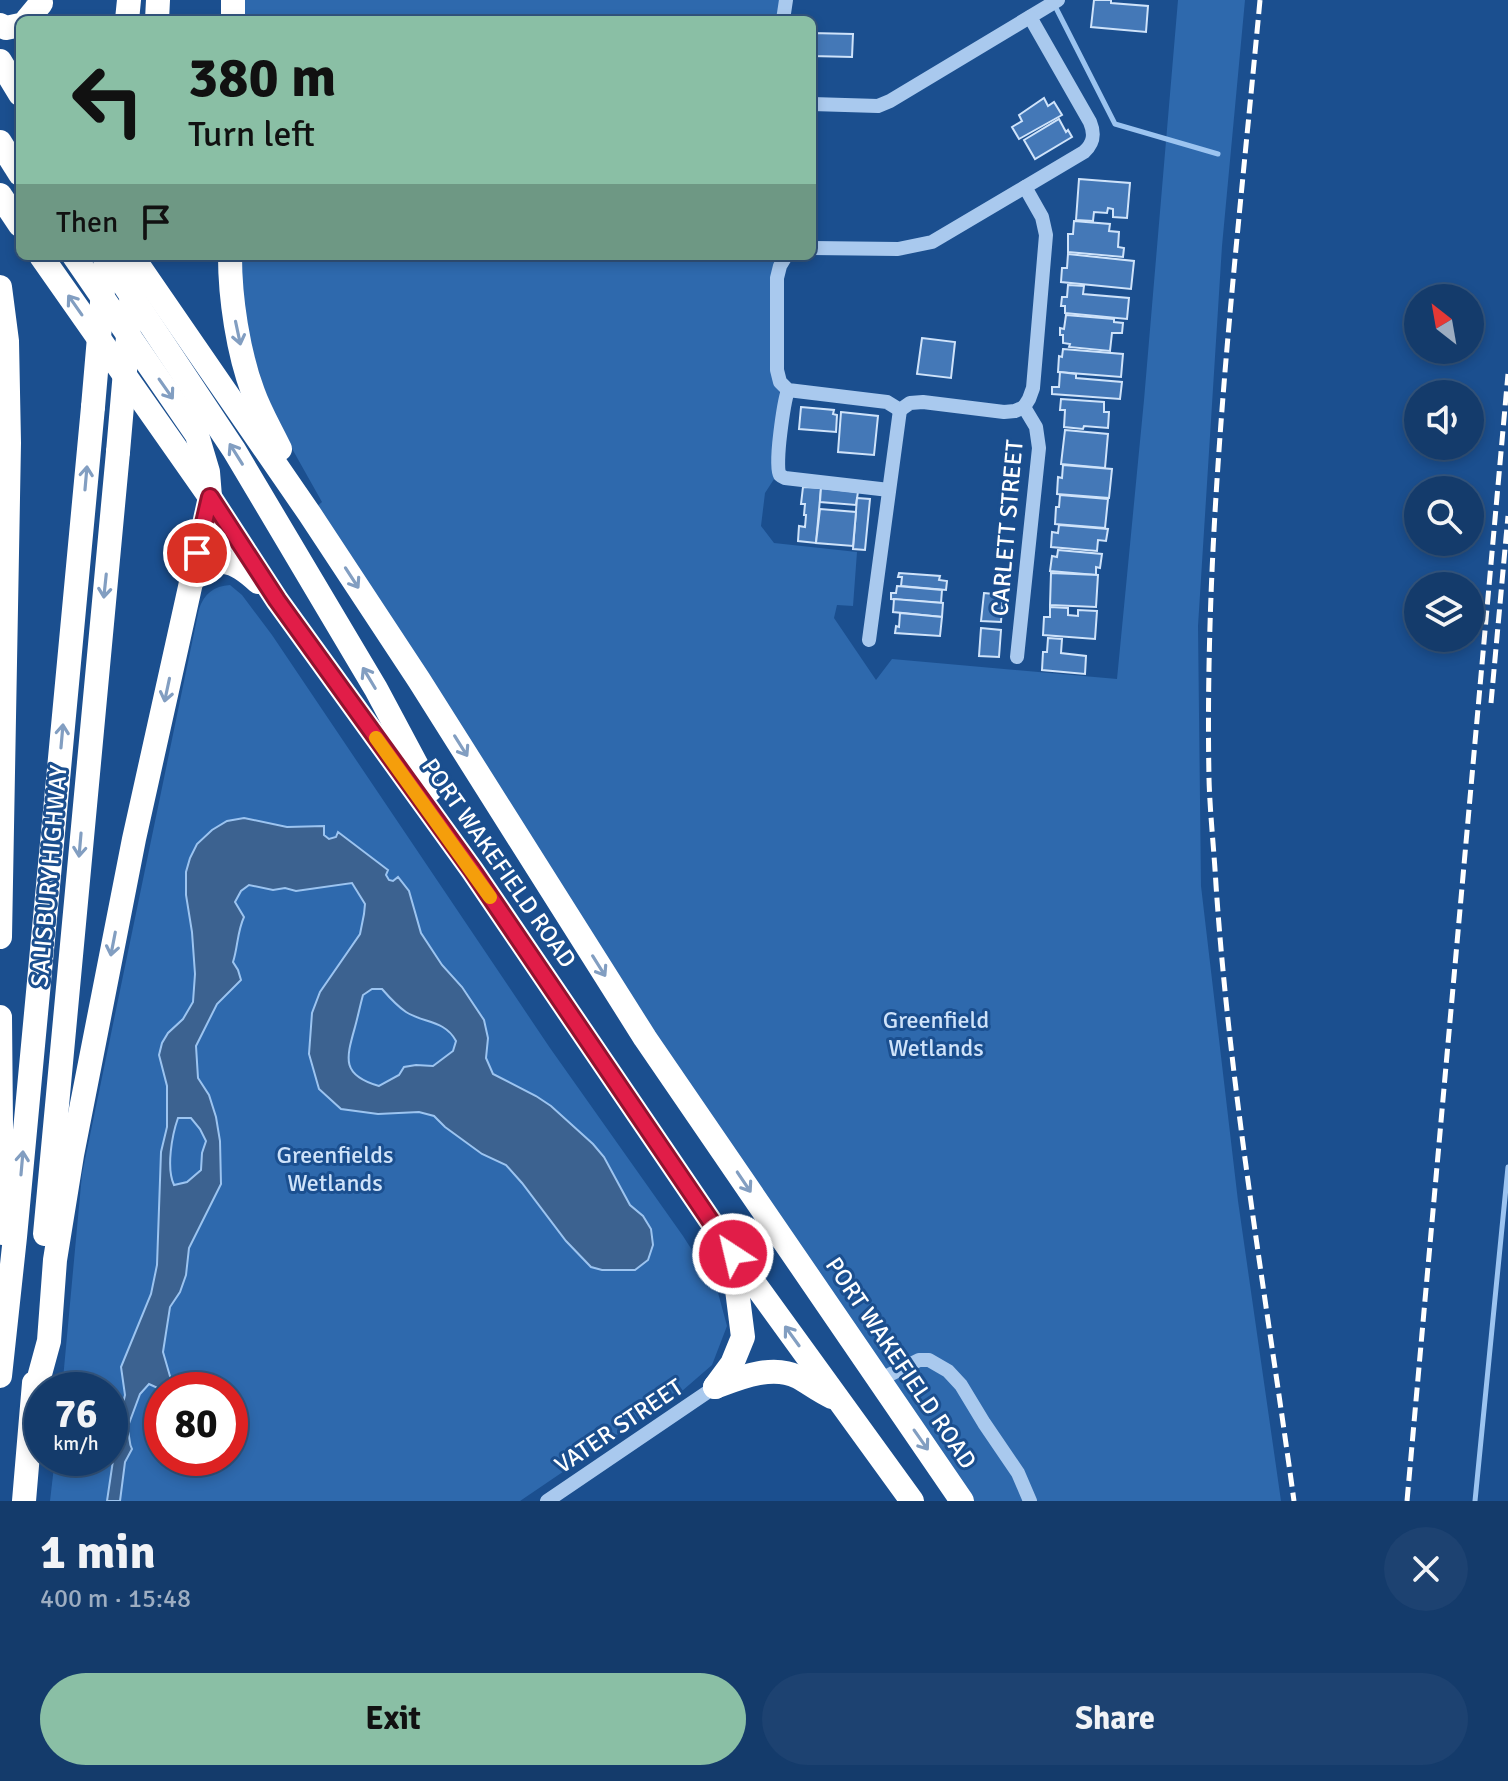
<!DOCTYPE html>
<meta charset="utf-8">
<style>
:root{--surface:#143b6b;--page:#1d4271;--text:#f1f3f6;--muted:#9dadc1;--line:#33557e;--accent:#8abfa5}
body{margin:0;font-family:Signika,sans-serif;background:var(--page);color:var(--text);height:100vh;display:flex;flex-direction:column;font-size:30px;white-space:nowrap}
*{box-sizing:border-box;margin:0}
p{font-size:26px;color:var(--muted)}
.icon{flex:none;width:44px;height:44px;fill:none;stroke:currentColor;stroke-width:2;stroke-linecap:round;stroke-linejoin:round}
.map{position:relative;height:1501px;overflow:hidden}
.side{display:flex;flex-direction:column;background:var(--surface);flex:1}
.side>*{flex:none}
.hud{position:absolute;left:16px;top:16px;width:800px;height:244px;border-radius:12px;box-shadow:0 4px 12px #0003,0 0 0 2px var(--line);background:#8abfa5;color:#111;overflow:hidden}
.needle{width:52px;rotate:329deg}
.fabs{position:absolute;left:1404px;top:284px;display:grid;gap:16px}
.fabs a{display:grid;place-items:center;width:80px;height:80px;border-radius:50%;background:var(--surface);box-shadow:0 4px 12px #0003,0 0 0 2px var(--line);font-size:40px}
.speed{position:absolute;left:24px;top:1372px;display:flex;gap:16px;font-size:40px;font-weight:700;text-align:center}
.speed>*{display:grid;place-content:center;width:104px;height:104px;border-radius:50%;background:var(--surface);box-shadow:0 4px 12px #0003,0 0 0 2px var(--line);line-height:1}
.speed small{font-size:20px;font-weight:400}
.speed .limit{border:12px solid #d22;background:#fff;color:#111}
.pin{position:absolute;display:grid;place-items:center;width:68px;height:68px;color:#fff;margin:-34px;border:4px solid #fff;border-radius:50%;box-shadow:0 2px 8px #0007}
.me{position:absolute;width:88px;margin:-44px;rotate:325deg;stroke-linejoin:round;filter:drop-shadow(0 0 6px #0008)}
.turn{display:flex;align-items:center;gap:28px;height:168px;padding:0 40px;font-size:36px}
.turn .icon{width:104px;height:104px;stroke-width:2.5}
.turn b{display:block;font-size:56px;line-height:68px}
.then{display:flex;align-items:center;height:76px;padding:0 40px;background:#0003;gap:16px;font-size:30px}
.round{display:grid;place-items:center;flex:none;width:84px;height:84px;border-radius:42px;background:var(--page)}
.head{display:flex;align-items:center;justify-content:space-between;height:136px;padding:0 40px}
h1{font-size:48px;font-weight:700;line-height:60px}
.primary-button{display:flex;gap:16px;margin-top:auto;padding:16px 40px}
.primary-button a{flex:1;height:92px;border-radius:48px;background:var(--accent);color:#111;font-size:32px;font-weight:700;line-height:92px;text-align:center}
.primary-button a+a{background:var(--page);color:var(--text)}
.map>svg:first-child{display:block}
</style>
<div class="map">
<svg width="1508" height="1501" viewBox="0 0 1508 1501">
<rect width="100%" height="100%" fill="#1b4f8f"/>
<g fill="#2e69ad" fill-rule="evenodd">
<path d="M239,0H780L783,20H239Z"/>
<path d="M1178,0H1245L1222,246L1198,626L1201,886L1238,1201L1281,1501H962L309,513L322,502L272,413L245,327L237,256H775L780,266V382L778,473L765,493L761,526L774,543L857,552L853,606L837,605L834,618L876,680L892,659L1117,679L1144,400Z"/>
<path d="M230,585L242,595L272,635L550,1048L683,1236L717,1289L727,1326L712,1365L682,1391L520,1501H50L55,1458H110V1390H62L82,1174L199,609C204,594 214,586 230,585ZM162,1390H230V1458H162Z"/>
</g>
<path fill="#3c6290" stroke="#9cc4f0" stroke-width="2" fill-rule="evenodd" d="M244,818L287,827L324,826V835L329,839L336,837L338,832L388,870L386,875L389,880L393,881L398,877L409,891L421,933L442,965L462,987L484,1020L488,1038L486,1058L493,1074L536,1096L551,1106L593,1144L604,1157L630,1205L643,1216L651,1229L653,1245L648,1260L635,1270H602L591,1267L566,1241L522,1183L506,1165L482,1154L445,1127L434,1116L419,1112L378,1114L341,1109L319,1089L309,1054L312,1013L320,992L360,934L364,914L365,904L352,883L296,891L285,888L273,890L249,885L241,891L235,902L244,917C237,932 238,947 233,962L238,970L241,980L217,1004L196,1046L198,1078L209,1095L216,1117L220,1141L221,1184L189,1248L186,1275L180,1292L170,1307L163,1352L174,1390H162L149,1384L140,1394L127,1429C131,1437 128,1442 132,1449L125,1462L120,1501H107L119,1420L125,1395L121,1367L151,1294L157,1265L161,1152L167,1127V1086L159,1055L162,1043L168,1033L183,1019L193,1002L195,974L192,932L186,895V872L190,858L197,844L212,830L227,821ZM372,989H382C389,997 397,1006 406,1012C423,1023 445,1020 456,1041L453,1051L433,1066L416,1065L404,1067L399,1075L379,1086C341,1075 346,1059 355,1027C358,1016 360,1006 363,995ZM178,1118H191L200,1129L206,1141L202,1153L201,1170L187,1182L174,1185C166,1168 172,1135 178,1118Z"/>
<g fill="none" stroke-linecap="round" stroke-linejoin="round">
<g stroke="#9cc4f0" stroke-width="5">
<path d="M1055,6L1115,124L1218,154"/>
<path d="M1475,1501L1508,1167"/>
</g>
</g>
<g fill="#4478b7" stroke="#cfe3fa" stroke-width="2">
<path d="M1094,0H1111V3L1148,6L1146,32L1091,27Z"/>
<path d="M812,33L853,34L852,57L812,56Z"/>
<path d="M1044,98L1048,106L1054,102L1062,115L1019,139L1012,127L1022,121L1019,115Z"/>
<path d="M1059,119L1066,132L1068,130L1072,137L1035,159L1024,140Z"/>
<path d="M1079,179L1130,183L1127,218L1113,217V209L1108,208L1107,213L1094,212L1093,221L1076,220Z"/>
<path d="M1074,221L1110,224L1109,231L1119,232L1118,247L1124,248L1123,257L1068,252V234H1073Z"/>
<path d="M1068,254L1134,261L1131,289L1061,282L1062,268H1067Z"/>
<path d="M1068,285L1084,286L1083,294L1129,298L1127,319L1065,313V306H1061L1062,297H1067Z"/>
<path d="M1066,315L1114,319V322L1123,323L1122,333H1112L1110,351L1069,347L1070,344L1063,343V335H1060V328L1064,329Z"/>
<path d="M922,338L955,342L951,378L917,374Z"/>
<path d="M1063,349L1123,354L1121,377L1058,372L1059,356L1062,357Z"/>
<path d="M1060,372L1076,374V378L1122,382L1120,399L1052,394V387H1059Z"/>
<path d="M1061,399L1104,402V412H1109L1108,428L1084,426L1083,429L1064,427L1065,410H1060Z"/>
<path d="M801,407L834,410L833,414L837,415L836,432L799,429Z"/>
<path d="M841,412L878,416L874,455L838,452Z"/>
<path d="M1065,430L1108,434L1105,468L1061,464Z"/>
<path d="M1063,465L1112,469L1109,498L1057,494L1058,477L1062,478Z"/>
<path d="M803,487L821,488L816,543L798,541L799,526L805,527L806,515H804L805,504H801Z"/>
<path d="M821,488L858,492L856,505L820,502Z"/>
<path d="M1060,495L1108,499L1105,528L1055,524L1056,507H1059Z"/>
<path d="M857,498L870,499L865,550L853,549Z"/>
<path d="M820,509L856,512L853,546L816,543Z"/>
<path d="M1059,525L1108,529L1106,541L1098,540L1097,551L1051,547L1052,532L1058,533Z"/>
<path d="M1058,550L1102,554L1100,568L1096,567V575L1050,571L1052,556L1057,557Z"/>
<path d="M899,573L940,576L939,580L947,581L946,590L901,586L902,577H898Z"/>
<path d="M1051,573L1098,575L1096,607L1050,605Z"/>
<path d="M897,586L942,590L941,603L891,599V593H896Z"/>
<path d="M984,593L1003,595L1001,622L981,621Z"/>
<path d="M894,599L943,603L942,617L893,612Z"/>
<path d="M1050,607L1068,608V615L1078,616V610L1097,611L1095,639L1043,635L1044,617H1050Z"/>
<path d="M900,613L942,617L940,636L895,633L896,626L899,627Z"/>
<path d="M981,628L1001,630L999,657L979,656Z"/>
<path d="M1048,638L1062,639L1061,653L1086,656L1085,674L1042,670L1043,652H1047Z"/>
</g>
<g fill="none" stroke-linecap="round" stroke-linejoin="round">
<g stroke="#a9c9ee" stroke-width="14">
<path d="M783,20L786,0"/>
<path d="M812,104L878,106L890,101L1058,0"/>
<path d="M812,248L898,249L932,242L1084,152C1094,143 1095,134 1090,122L1030,17"/>
<path d="M786,256L780,266L777,278V370L780,382L788,390L887,402L900,410L910,403L923,402L1004,412L1015,411L1024,407"/>
<path d="M788,390C784,402 774,466 780,475C781,476 783,477 785,478L889,490"/>
<path d="M1024,407L1029,399L1033,388L1046,235L1042,217L1025,187"/>
<path d="M869,640L900,410"/>
<path d="M1017,657L1039,448L1036,427L1024,407"/>
<path d="M879,1380L919,1360H929L948,1371L961,1385L984,1423L1018,1473L1030,1501"/>
<path d="M547,1501L715,1387"/>
</g>
<g stroke="#fff" stroke-width="24">
<path d="M27,20L41,3"/>
<path d="M127,20L129,0"/>
<path d="M157,20L158,0"/>
<path d="M233,20V0"/>
<path d="M0,25L6,28L20,25"/>
<path d="M0,61L20,94"/>
<path d="M0,142L20,174"/>
<path d="M0,195L20,225"/>
<path d="M41,256L210,497L277,600L472,870L733,1254L912,1501"/>
<path d="M105,256L234,450L376,689L430,790"/>
<path d="M132,256L309,513L419,680L645,1038L962,1501"/>
<path d="M230,256C230,298 238,352 253,392C260,412 271,430 280,449"/>
<path d="M0,287L7,341L9,443L0,937"/>
<path d="M191,582C215,552 233,559 258,582"/>
<path d="M0,1017L2,1233"/>
<path d="M45,1234L118,452"/>
<path d="M0,1376L15,1237L93,407"/>
<path d="M715,1387L732,1364L743,1337L733,1258"/>
<path d="M715,1387C739,1378 772,1364 798,1377C809,1383 819,1391 832,1397"/>
<path d="M34,1396L49,1341L55,1260L72,1155L134,839L210,497L208,472L197,435L74,256"/>
<path d="M24,1501L34,1383"/>
</g>
<g stroke="#fff" stroke-width="5" stroke-dasharray="14 6" stroke-linecap="butt">
<path d="M1260,0C1236,259 1204,518 1209,779C1210,814 1214,849 1216,885C1230,1091 1266,1296 1294,1501"/>
<path d="M1491,703L1508,516"/>
<path d="M1407,1501L1508,374"/>
</g>
<g stroke="#fff" stroke-width="24">
<path d="M93,407L106,256"/>
<path d="M118,452L135,256"/>
</g>
</g>
<defs><path id="oneway-shaft" d="M-6 0H5M1.5-3L5.5 0L1.5 3" fill="none" stroke-width="1.6" stroke-linecap="round" stroke-linejoin="round" transform="scale(2)"/></defs>
<g stroke="#829ec1">
<use href="#oneway-shaft" transform="translate(75 305) rotate(-125)"/>
<use href="#oneway-shaft" transform="translate(238 333) rotate(78)"/>
<use href="#oneway-shaft" transform="translate(166 389) rotate(55)"/>
<use href="#oneway-shaft" transform="translate(236 454) rotate(-122)"/>
<use href="#oneway-shaft" transform="translate(86 478) rotate(-85)"/>
<use href="#oneway-shaft" transform="translate(352 578) rotate(57)"/>
<use href="#oneway-shaft" transform="translate(105 586) rotate(96)"/>
<use href="#oneway-shaft" transform="translate(369 678) rotate(-121)"/>
<use href="#oneway-shaft" transform="translate(167 690) rotate(102)"/>
<use href="#oneway-shaft" transform="translate(62 736) rotate(-85)"/>
<use href="#oneway-shaft" transform="translate(461 746) rotate(58)"/>
<use href="#oneway-shaft" transform="translate(80 845) rotate(95)"/>
<use href="#oneway-shaft" transform="translate(113 944) rotate(101)"/>
<use href="#oneway-shaft" transform="translate(599 966) rotate(58)"/>
<use href="#oneway-shaft" transform="translate(22 1163) rotate(-85)"/>
<use href="#oneway-shaft" transform="translate(744 1182) rotate(56)"/>
<use href="#oneway-shaft" transform="translate(792 1336) rotate(-126)"/>
<use href="#oneway-shaft" transform="translate(921 1440) rotate(55)"/>
</g>
<g fill="none" stroke-linecap="round" stroke-linejoin="round">
<g stroke="#92132f" stroke-width="20">
<path id="route" d="M197,553L210,497L277,600L472,870L733,1254"/>
</g>
<use href="#route" stroke="#e11d48" stroke-width="14"/>
<path stroke="#f59e0b" stroke-width="14" d="M376,738L490,897"/>
</g>
<g text-anchor="middle" stroke-width="6" stroke-linejoin="round" paint-order="stroke">
<g font-size="24" fill="#fff" stroke="#1b4f8f">
<text transform="translate(1007 528) rotate(-85)" y="8">CARLETT STREET</text>
<text transform="translate(499 863) rotate(55)" y="8">PORT WAKEFIELD ROAD</text>
<text transform="translate(49 876) rotate(-85)" y="8">SALISBURY HIGHWAY</text>
<text transform="translate(901 1363) rotate(56)" y="8">PORT WAKEFIELD ROAD</text>
<text transform="translate(619 1426) rotate(-34)" y="8">VATER STREET</text>
</g>
<g font-size="24" fill="#cfe3fa" stroke="#1b4f8f">
<text x="936" y="1028">Greenfield<tspan x="936" dy="28">Wetlands</tspan></text>
<text x="335" y="1163">Greenfields<tspan x="335" dy="28">Wetlands</tspan></text>
</g>
</g>
</svg>
<div class="fabs">
<a><svg class="needle" viewBox="-14 -14 28 28"><path d="M0-13l5 13h-10z" fill="#e53935"/><path d="M0 13l5-13h-10z" fill="#9dadc1"/></svg></a>
<a><svg class="icon" aria-label="sound" viewBox="0 0 24 24"><path d="M4 9h4l5-4v14l-5-4H4zM17 9q2 3 0 6"/></svg></a>
<a><svg class="icon" aria-label="search" viewBox="0 0 24 24"><circle cx="10" cy="10" r="6"/><path d="M15 15l6 6"/></svg></a>
<a><svg class="icon" aria-label="layers" viewBox="0 0 24 24"><path d="M12 4l9 5-9 5-9-5zM3 14l9 5 9-5"/></svg></a>
</div>
<div class="speed"><div>76<small>km/h</small></div><div class="limit">80</div></div>
<div class="pin" style="left:197px;top:553px;background:#d93025"><svg class="icon" aria-label="arrive" viewBox="0 0 24 24"><path d="M6 21V4h12l-3 4 3 4H6"/></svg></div>
<svg class="me" style="left:733px;top:1254px" viewBox="-20 -20 40 40"><circle r="17" fill="#e11d48" stroke="#fff" stroke-width="3"/><path d="M0-11L8 9 0 5-8 9z" fill="#fff"/></svg>
<div class="hud">
<div class="turn"><svg class="icon" aria-label="left" viewBox="0 0 24 24"><path d="M17 20v-9H6M10 6l-5 5 5 5"/></svg><div><b>380 m</b>Turn left</div></div>
<div class="then">Then<svg class="icon" aria-label="arrive" viewBox="0 0 24 24"><path d="M6 21V4h12l-3 4 3 4H6"/></svg></div>
</div>
</div>
<section class="side">
<div class="head"><div><h1>1 min</h1><p>400 m · 15:48</p></div><a class="round"><svg class="icon" aria-label="close" viewBox="0 0 24 24"><path d="M6 6l12 12M18 6L6 18"/></svg></a></div>
<div class="primary-button"><a>Exit</a><a>Share</a></div>
</section>
